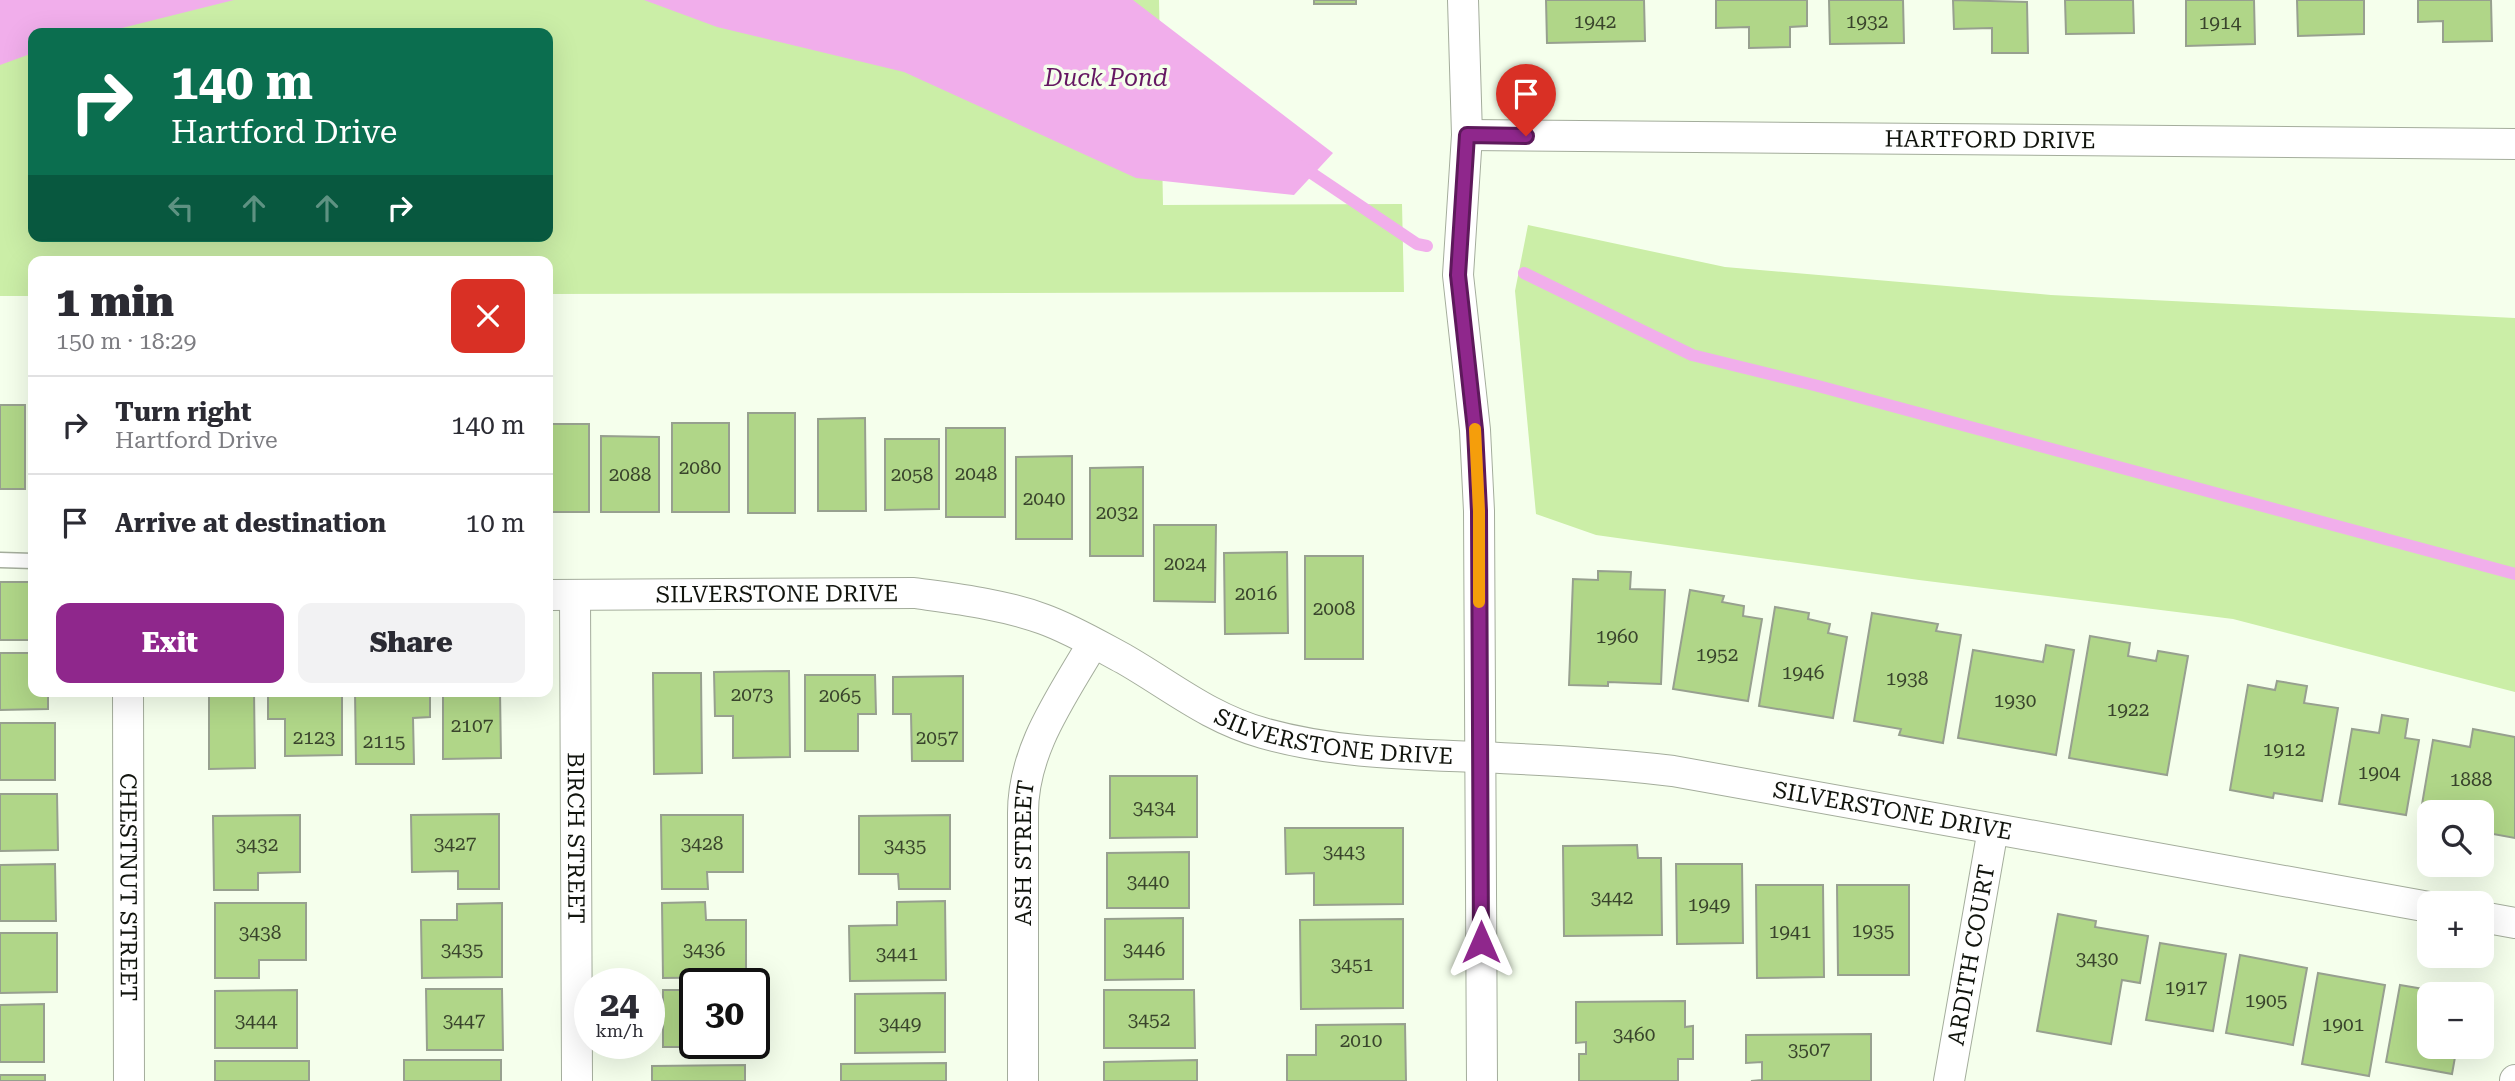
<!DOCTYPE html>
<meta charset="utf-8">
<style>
:root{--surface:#fff;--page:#f2f2f3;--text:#2b2b33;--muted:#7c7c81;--line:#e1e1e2;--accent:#8f278c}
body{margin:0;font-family:"Roboto Serif",serif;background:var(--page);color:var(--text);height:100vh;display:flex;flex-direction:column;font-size:26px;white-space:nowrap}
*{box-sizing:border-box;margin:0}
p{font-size:23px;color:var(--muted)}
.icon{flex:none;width:38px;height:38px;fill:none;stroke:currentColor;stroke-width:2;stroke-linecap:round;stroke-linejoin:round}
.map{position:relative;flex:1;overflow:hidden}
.details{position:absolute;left:28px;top:256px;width:525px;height:441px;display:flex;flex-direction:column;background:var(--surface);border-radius:14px;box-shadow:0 7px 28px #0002}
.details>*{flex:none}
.top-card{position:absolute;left:28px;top:28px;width:525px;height:214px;border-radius:14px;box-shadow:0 7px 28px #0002;background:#0b6e4f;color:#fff;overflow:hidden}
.controls{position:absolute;left:2417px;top:800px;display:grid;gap:14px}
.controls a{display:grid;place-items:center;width:77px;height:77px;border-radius:14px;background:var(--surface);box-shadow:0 7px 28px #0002;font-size:35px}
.speed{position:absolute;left:574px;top:968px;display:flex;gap:14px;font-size:35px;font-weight:700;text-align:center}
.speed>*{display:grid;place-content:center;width:91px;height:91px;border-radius:50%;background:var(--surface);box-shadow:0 7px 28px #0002;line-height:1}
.speed small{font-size:18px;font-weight:400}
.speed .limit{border:4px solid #111;border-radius:10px;background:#fff;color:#111}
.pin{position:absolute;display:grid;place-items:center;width:60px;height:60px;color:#fff;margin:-72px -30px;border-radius:50% 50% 50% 0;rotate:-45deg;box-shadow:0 0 7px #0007}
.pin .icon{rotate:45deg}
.me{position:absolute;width:77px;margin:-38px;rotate:0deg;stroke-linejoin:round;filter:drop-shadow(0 0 5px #0008)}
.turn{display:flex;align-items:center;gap:24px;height:147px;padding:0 28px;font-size:32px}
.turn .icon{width:91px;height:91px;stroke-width:2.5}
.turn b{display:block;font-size:49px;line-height:60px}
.lanes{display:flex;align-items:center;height:66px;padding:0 28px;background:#0003;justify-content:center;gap:35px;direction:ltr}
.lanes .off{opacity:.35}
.round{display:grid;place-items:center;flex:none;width:74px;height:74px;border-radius:14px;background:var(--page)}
.head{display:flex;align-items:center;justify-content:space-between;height:119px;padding:0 28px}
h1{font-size:42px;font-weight:800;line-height:52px}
.primary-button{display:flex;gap:14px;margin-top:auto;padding:14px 28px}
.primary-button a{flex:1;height:80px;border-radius:14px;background:var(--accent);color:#fff;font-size:28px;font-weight:800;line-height:80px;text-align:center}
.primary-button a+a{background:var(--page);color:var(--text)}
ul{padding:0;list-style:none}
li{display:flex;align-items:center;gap:21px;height:98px;padding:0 28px;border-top:2px solid var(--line)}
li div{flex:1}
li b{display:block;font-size:26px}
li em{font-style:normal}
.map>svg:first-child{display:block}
</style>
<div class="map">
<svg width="2515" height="1081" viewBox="0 0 2515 1081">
<rect width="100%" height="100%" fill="#f5ffec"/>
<g fill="#cbeea7" fill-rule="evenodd">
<path d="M0,0H1159L1163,205L1402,204L1404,292L548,294V261H33V296H0ZM33,33H548V236H33Z"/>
<path d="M1528,225L1725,267L2051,295L2515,318V692L2233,619L1919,580L1596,535L1536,514L1515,291Z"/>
</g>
<g fill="#f1aeeb">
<path d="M0,0H234L102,33H33V53L0,65Z"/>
<path d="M644,0H1133L1333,153L1294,195L1136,178L904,72L717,27Z"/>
</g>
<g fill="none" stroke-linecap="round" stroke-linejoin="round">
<g stroke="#f1aeeb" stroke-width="12">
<path d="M1301,166L1417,244L1427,246"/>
<path d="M1524,273L1692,355L1818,386L2515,574"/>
</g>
</g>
<g fill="#b0d688" stroke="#97a08f" stroke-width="2">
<rect x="1314" y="0" width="42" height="4"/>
<path d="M1546,0H1644L1645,41L1547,43Z"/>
<path d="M1716,0H1807V26L1790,27V47L1749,48V27L1716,28Z"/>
<path d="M1829,0H1903L1904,43L1830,44Z"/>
<path d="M1953,0L2027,2L2028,53H1992V28L1954,29Z"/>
<path d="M2065,0H2133L2134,33L2066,34Z"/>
<path d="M2186,0H2254L2255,44L2186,46Z"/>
<path d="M2297,0H2364V34L2298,36Z"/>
<path d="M2418,0H2491L2492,41L2443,42V21L2418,22Z"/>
<rect x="0" y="405" width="25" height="84"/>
<rect x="748" y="413" width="47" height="100"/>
<path d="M865,418L866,511H818V419Z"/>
<rect x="672" y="423" width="57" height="89"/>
<rect x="548" y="424" width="41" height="88"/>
<rect x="946" y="428" width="59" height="89"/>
<path d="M601,436L659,437V512H601Z"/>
<path d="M885,439H939V509L885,510Z"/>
<path d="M1072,456V539H1016V457Z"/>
<path d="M1143,467V556H1090V468Z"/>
<path d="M1154,525H1216L1215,602L1154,601Z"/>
<path d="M1287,552L1288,633L1225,634L1224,553Z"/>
<rect x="1305" y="556" width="58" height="103"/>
<path d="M1598,571L1631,572L1630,589L1665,590L1661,684L1608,682V686L1569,685L1573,579L1598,580Z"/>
<rect x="0" y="582" width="33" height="58"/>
<path d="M1690,590L1724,596L1722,602L1744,606L1743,616L1762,619L1748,701L1673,689Z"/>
<path d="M1775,607L1809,613L1808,619L1830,624L1828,633L1847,637L1833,718L1759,706Z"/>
<path d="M1872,613L1938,624L1936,631L1961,635L1943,743L1899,735L1901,729L1854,721Z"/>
<path d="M2090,636L2130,643L2128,656L2156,661L2158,651L2188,656L2167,775L2069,758Z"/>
<path d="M2046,645L2074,650L2056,755L1958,738L1973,650L2043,662Z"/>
<path d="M0,653H33V691H48V709L0,710Z"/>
<path d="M789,671L790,757L733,758V716H715L714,672Z"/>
<path d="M653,673H701L702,773L654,774Z"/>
<path d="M805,675H875L876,714H858V751H805Z"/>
<path d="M963,676V761H912L911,714H893V677Z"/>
<path d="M2277,681L2307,686L2304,703L2338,708L2322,801L2274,793L2273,798L2230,790L2248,685L2275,690Z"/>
<path d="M209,691H254L255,768L209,769Z"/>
<path d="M268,691H342V755L285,756V719H268Z"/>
<path d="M355,691H430V717L413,718L414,764H356Z"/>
<path d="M443,691H500L501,758L443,759Z"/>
<path d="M2382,715L2408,719L2405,738L2419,740L2406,815L2339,804L2352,729L2379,733Z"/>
<rect x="0" y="723" width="55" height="57"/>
<path d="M2473,729L2515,737V838L2482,832V812H2429V824L2419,822L2433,740L2470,747Z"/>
<path d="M1110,776H1197V837L1110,838Z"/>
<path d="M0,794H57L58,850L0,851Z"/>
<path d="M499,814V889H458V871L412,872L411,815Z"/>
<path d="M300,815V872L258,873V890H214L213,816Z"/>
<path d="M661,815H743V872H707L708,889H662Z"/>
<path d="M950,815V889H899L898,874H859V816Z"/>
<path d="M1285,828H1403V904L1314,905V873L1286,874Z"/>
<path d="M1637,845L1638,858H1661L1662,935L1564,936L1563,846Z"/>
<path d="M1189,852V908H1107V853Z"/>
<path d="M55,864L56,921H0V865Z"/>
<path d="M1676,864H1742L1743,943L1677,944Z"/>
<path d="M1756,885H1823L1824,977L1757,978Z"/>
<path d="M1837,885H1909V975H1838Z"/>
<path d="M945,901L946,980L850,981L849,926L897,925V902Z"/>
<path d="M705,902L706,920H746V977L663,978L662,903Z"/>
<path d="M215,903H306V960H259V978H215Z"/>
<path d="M502,903V977L422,978L421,920H457V904Z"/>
<path d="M2058,914L2096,921L2095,927L2148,936L2140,983L2122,980L2111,1044L2037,1031Z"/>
<path d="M1183,918V979L1105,980V919Z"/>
<path d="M1403,919V1008L1301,1009L1300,920Z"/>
<path d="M0,933H57V992L0,993Z"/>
<path d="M2160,943L2226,954L2213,1031L2146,1020Z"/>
<path d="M2240,955L2307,968L2293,1045L2226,1033Z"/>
<path d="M2318,973L2385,985L2369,1076L2302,1064Z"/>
<path d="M2400,985L2453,994H2429V1046H2457L2452,1074L2386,1062Z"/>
<path d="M426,989H502L503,1050H427Z"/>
<path d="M297,990V1048H215V991Z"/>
<path d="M663,990H695V1043H752V1047H663Z"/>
<path d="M1104,990H1194L1195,1048H1104Z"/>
<path d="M945,993V1052L855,1053V994Z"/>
<path d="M1685,1001V1027L1693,1026V1059H1678V1081H1579V1054H1586V1042L1576,1043V1002Z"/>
<path d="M44,1004V1062H0V1005Z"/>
<path d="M1405,1024L1406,1081H1287V1055H1316V1025Z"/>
<path d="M1871,1034V1081H1751L1762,1080V1062L1746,1063V1035Z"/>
<rect x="404" y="1060" width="97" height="21"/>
<path d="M1197,1060V1081H1104V1062Z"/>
<rect x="215" y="1061" width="94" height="20"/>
<path d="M946,1063V1081H841V1064Z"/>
<path d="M745,1065V1081H652V1066Z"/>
<rect x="0" y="1075" width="45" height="6"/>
</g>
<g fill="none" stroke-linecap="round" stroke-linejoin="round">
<g stroke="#a4ad9c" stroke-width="17">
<path id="service" d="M0,560L33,561"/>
</g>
<g stroke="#a4ad9c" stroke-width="32">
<g id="minor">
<path d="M1463,0L1467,135L1458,275L1475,430L1479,511L1482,1081"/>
<path id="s1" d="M1467,135L2515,144"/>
<path id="s2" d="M548,595L914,593C957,599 1002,604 1043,619C1071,629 1098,645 1124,659C1171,686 1209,718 1263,733C1334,753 1405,754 1478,757C1543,760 1609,763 1673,771L2429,907"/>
<path id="s3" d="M575,595L577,1081"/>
<path id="s4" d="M128,691L129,1081"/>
<path d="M2482,917L2515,923"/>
<path id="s5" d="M1023,1081V813C1023,749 1062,697 1093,643"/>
<path id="s6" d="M1949,1081L1993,829"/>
<path d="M2515,1081V1080"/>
</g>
</g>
<use href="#service" stroke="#fff" stroke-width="14"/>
<use href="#minor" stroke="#fff" stroke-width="30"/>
</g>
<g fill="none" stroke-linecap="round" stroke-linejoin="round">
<g stroke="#5d195b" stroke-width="18">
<path id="route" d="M1481,942L1479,511L1475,430L1458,275L1467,135L1526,136"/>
</g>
<use href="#route" stroke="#8f278c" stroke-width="12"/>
<path stroke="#f59e0b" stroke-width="12" d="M1475,429L1479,511V602"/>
</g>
<g text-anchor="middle" stroke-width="7" stroke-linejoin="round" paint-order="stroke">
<g font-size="19" fill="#39442c">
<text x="1595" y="28">1942</text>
<text x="1867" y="28">1932</text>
<text x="2220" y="29">1914</text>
<text x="700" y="474">2080</text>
<text x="976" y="480">2048</text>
<text x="630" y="481">2088</text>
<text x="912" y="481">2058</text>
<text x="1044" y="505">2040</text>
<text x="1117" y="519">2032</text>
<text x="1185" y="570">2024</text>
<text x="1256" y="600">2016</text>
<text x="1334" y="615">2008</text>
<text x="1617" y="643">1960</text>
<text x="1717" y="661">1952</text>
<text x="1803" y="679">1946</text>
<text x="1907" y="685">1938</text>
<text x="752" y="701">2073</text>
<text x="840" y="702">2065</text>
<text x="2015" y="707">1930</text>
<text x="2128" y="716">1922</text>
<text x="472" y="732">2107</text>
<text x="314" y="744">2123</text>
<text x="937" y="744">2057</text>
<text x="384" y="748">2115</text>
<text x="2284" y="756">1912</text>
<text x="2379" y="779">1904</text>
<text x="2471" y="786">1888</text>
<text x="1154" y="814">3434</text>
<text x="455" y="850">3427</text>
<text x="702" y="850">3428</text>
<text x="257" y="851">3432</text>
<text x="905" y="852">3435</text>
<text x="1344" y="858">3443</text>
<text x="1148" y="888">3440</text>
<text x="1612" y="904">3442</text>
<text x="1709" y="911">1949</text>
<text x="1873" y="937">1935</text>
<text x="1790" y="938">1941</text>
<text x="260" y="939">3438</text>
<text x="462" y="956">3435</text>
<text x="704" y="956">3436</text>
<text x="1144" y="956">3446</text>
<text x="897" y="960">3441</text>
<text x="2097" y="965">3430</text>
<text x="1352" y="971">3451</text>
<text x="2186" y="994">1917</text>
<text x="2266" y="1007">1905</text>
<text x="1149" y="1026">3452</text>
<text x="256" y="1027">3444</text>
<text x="464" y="1027">3447</text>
<text x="900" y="1030">3449</text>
<text x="2343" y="1031">1901</text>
<text x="1634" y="1041">3460</text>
<text x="1361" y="1047">2010</text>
<text x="1809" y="1056">3507</text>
</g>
<g font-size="23" fill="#11140d" stroke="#f5ffec">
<text dy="8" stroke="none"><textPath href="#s1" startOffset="523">HARTFORD DRIVE</textPath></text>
<text dy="8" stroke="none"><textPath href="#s2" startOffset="229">SILVERSTONE DRIVE</textPath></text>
<text dy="8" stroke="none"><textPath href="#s2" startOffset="817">SILVERSTONE DRIVE</textPath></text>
<text dy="8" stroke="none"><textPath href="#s2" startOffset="1382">SILVERSTONE DRIVE</textPath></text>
<text dy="8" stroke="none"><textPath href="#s3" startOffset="243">BIRCH STREET</textPath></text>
<text dy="8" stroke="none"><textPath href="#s5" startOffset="228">ASH STREET</textPath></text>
<text dy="8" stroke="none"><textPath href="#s4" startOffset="196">CHESTNUT STREET</textPath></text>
<text dy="8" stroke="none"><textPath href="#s6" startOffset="128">ARDITH COURT</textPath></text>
</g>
<g font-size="24" font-style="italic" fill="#651762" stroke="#f5ffec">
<text x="1106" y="86">Duck Pond</text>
</g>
</g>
</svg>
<div class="controls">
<a><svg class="icon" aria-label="search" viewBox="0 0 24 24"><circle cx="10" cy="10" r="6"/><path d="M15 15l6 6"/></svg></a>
<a>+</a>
<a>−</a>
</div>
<div class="speed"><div>24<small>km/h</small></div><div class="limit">30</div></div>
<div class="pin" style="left:1526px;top:136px;background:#d93025"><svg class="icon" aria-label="arrive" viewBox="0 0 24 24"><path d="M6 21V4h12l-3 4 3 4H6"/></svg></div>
<svg class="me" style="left:1481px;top:942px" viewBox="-20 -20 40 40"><path d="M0-17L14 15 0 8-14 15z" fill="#8f278c" stroke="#fff" stroke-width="4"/></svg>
<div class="top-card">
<div class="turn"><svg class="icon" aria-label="right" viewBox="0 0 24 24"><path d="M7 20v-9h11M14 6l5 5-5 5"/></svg><div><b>140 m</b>Hartford Drive</div></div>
<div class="lanes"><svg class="icon off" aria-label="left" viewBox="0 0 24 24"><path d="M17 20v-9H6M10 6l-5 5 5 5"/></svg><svg class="icon off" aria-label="ahead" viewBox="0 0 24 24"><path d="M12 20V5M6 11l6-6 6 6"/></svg><svg class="icon off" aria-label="ahead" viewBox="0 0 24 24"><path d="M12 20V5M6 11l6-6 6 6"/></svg><svg class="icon" aria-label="right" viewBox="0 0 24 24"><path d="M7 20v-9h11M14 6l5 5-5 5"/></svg></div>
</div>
<section class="details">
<div class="head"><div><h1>1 min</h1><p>150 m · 18:29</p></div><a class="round" style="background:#d93025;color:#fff"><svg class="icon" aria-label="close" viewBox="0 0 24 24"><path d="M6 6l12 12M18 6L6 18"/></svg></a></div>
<ul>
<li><svg class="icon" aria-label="right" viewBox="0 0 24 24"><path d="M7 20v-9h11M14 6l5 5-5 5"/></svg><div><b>Turn right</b><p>Hartford Drive</p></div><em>140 m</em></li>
<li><svg class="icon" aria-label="arrive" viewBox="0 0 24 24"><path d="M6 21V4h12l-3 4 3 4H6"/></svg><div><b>Arrive at destination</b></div><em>10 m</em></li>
</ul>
<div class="primary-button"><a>Exit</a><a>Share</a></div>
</section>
</div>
